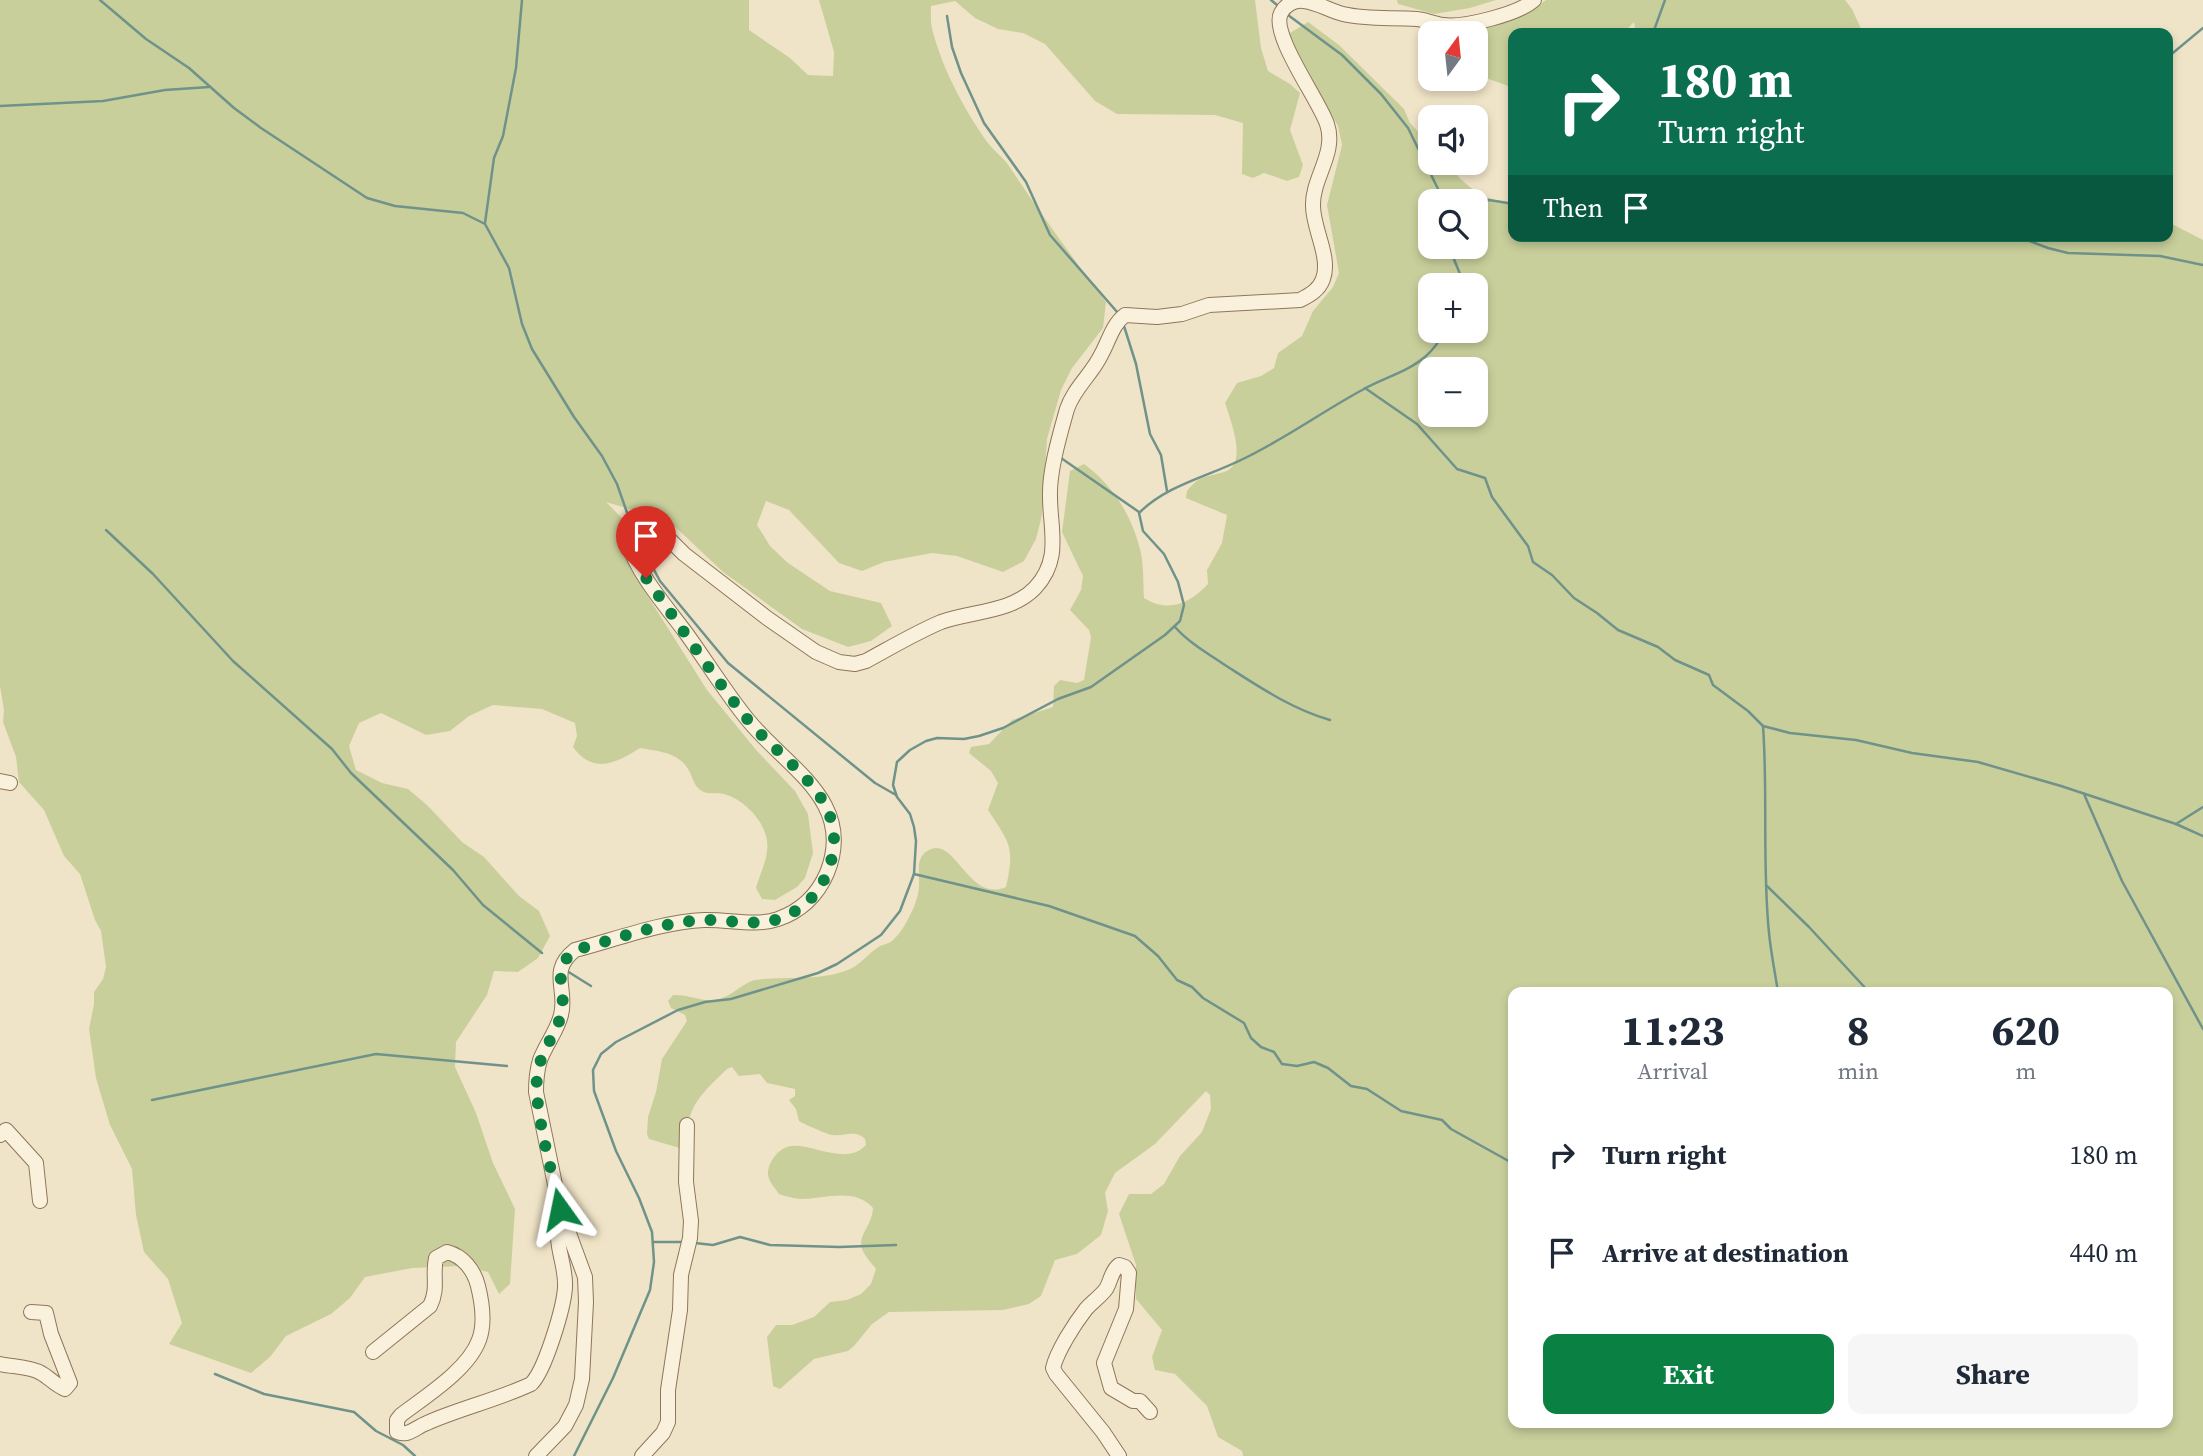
<!DOCTYPE html>
<meta charset="utf-8">
<style>
:root{--surface:#fff;--page:#f6f6f7;--text:#1f2937;--muted:#747a83;--accent:#0b8043}
body{margin:0;font-family:"Source Serif 4",serif;background:var(--page);color:var(--text);height:100vh;display:flex;flex-direction:column;font-size:26px;white-space:nowrap}
*{box-sizing:border-box;margin:0}
p{font-size:23px;color:var(--muted)}
.icon{flex:none;width:38px;height:38px;fill:none;stroke:currentColor;stroke-width:2;stroke-linecap:round;stroke-linejoin:round}
.map{position:relative;flex:1;overflow:hidden}
.details{position:absolute;left:1508px;top:987px;width:665px;height:441px;display:flex;flex-direction:column;background:var(--surface);border-radius:14px;box-shadow:0 4px 10px #0003}
.details>*{flex:none}
.guide{position:absolute;left:1508px;top:28px;width:665px;height:214px;border-radius:14px;box-shadow:0 4px 10px #0003;background:#0b6e4f;color:#fff;overflow:hidden}
.needle{width:46px;rotate:15deg}
.buttons{position:absolute;left:1418px;top:21px;display:grid;gap:14px}
.buttons a{display:grid;place-items:center;width:70px;height:70px;border-radius:14px;background:var(--surface);box-shadow:0 4px 10px #0003;font-size:35px}
.pin{position:absolute;display:grid;place-items:center;width:60px;height:60px;color:#fff;margin:-72px -30px;border-radius:50% 50% 50% 0;rotate:-45deg;box-shadow:0 0 7px #0007}
.pin .icon{rotate:45deg}
.me{position:absolute;width:77px;margin:-38px;rotate:348deg;stroke-linejoin:round;filter:drop-shadow(0 0 5px #0008)}
.turn{display:flex;align-items:center;gap:24px;height:147px;padding:0 35px;font-size:32px}
.turn .icon{width:91px;height:91px;stroke-width:2.5}
.turn b{display:block;font-size:49px;line-height:60px}
.then{display:flex;align-items:center;height:66px;padding:0 35px;background:#0003;gap:14px;font-size:26px}
.eta{display:flex;justify-content:space-evenly;align-items:center;height:119px;text-align:center}
.eta b{font-size:42px;font-weight:700;line-height:49px}
.button{display:flex;gap:14px;margin-top:auto;padding:14px 35px}
.button a{flex:1;height:80px;border-radius:14px;background:var(--accent);color:#fff;font-size:28px;font-weight:700;line-height:80px;text-align:center}
.button a+a{background:var(--page);color:var(--text)}
ul{padding:0;list-style:none}
li{display:flex;align-items:center;gap:21px;height:98px;padding:0 35px}
li div{flex:1}
li b{display:block;font-size:26px}
li em{font-style:normal}
.map>svg:first-child{display:block}
</style>
<div class="map">
<svg width="2203" height="1456" viewBox="0 0 2203 1456">
<rect width="100%" height="100%" fill="#f0e4c8"/>
<g fill="#c9cf9b" fill-rule="evenodd">
<path d="M0,0H749V30L790,58L808,75L833,76L834,52L819,0H1255L1261,48L1268,71L1290,84L1300,93L1290,130L1303,165L1299,177L1287,181L1264,173L1253,178L1242,174L1243,123L1215,115L1117,114L1095,101L1045,44L1023,33L998,29L975,18L955,1L931,6C931,14 930,24 933,32C943,70 965,111 988,143C994,151 1003,157 1009,166C1040,213 1072,257 1106,302L1103,328L1072,368L1061,390L1047,439L1042,515L1036,539L1024,561L1003,572L957,556L932,553L884,562L862,571L839,563L789,510L766,501L757,525L770,546L788,563L830,591L881,603L892,626L871,641L848,647L802,629L723,572L669,521L606,502L622,518L621,544L630,568L707,690L757,751L795,791L808,814L813,853L805,878L797,887L775,900L762,899L756,888C759,876 766,863 767,851C771,827 746,800 724,794C715,792 705,796 698,788C693,783 692,775 688,769C678,752 657,751 640,748C617,763 593,775 573,747L577,736L575,723L542,709L493,705L469,716L450,731L426,735L381,713L359,723L349,746L356,770L382,783L408,789L427,805L462,842L484,857L519,896L539,911L550,936L538,958L518,972L494,971L487,995L456,1042L455,1067L476,1113L493,1163L515,1209L510,1284L499,1294L488,1272L461,1266L412,1268L365,1277L350,1298L331,1314L286,1336L270,1357L251,1373L169,1344L182,1323L168,1279L144,1252L136,1215L132,1169L110,1125L96,1078L89,1029L94,1004V992L103,979L106,967L101,931L95,920L80,874L64,856L44,810L19,782L16,757L3,722L4,710L0,686Z"/>
<path d="M1397,0H1496L1470,8L1434,14L1398,4Z"/>
<path d="M1546,0H1845L1852,9L1863,33H1636L1634,22L1627,29L1613,33H1514V88L1475,74V33H1464C1493,25 1522,19 1546,0Z"/>
<path d="M1308,22L1339,45L1404,109L1410,123L1430,144V163H1447C1464,185 1484,203 1514,202V236H2168V222L2203,240V1456H1243L1242,1451L1218,1437L1207,1406L1175,1374L1155,1370L1152,1357L1162,1330L1136,1299V1265L1119,1214L1129,1194H1151L1164,1184L1180,1156L1202,1132L1211,1109L1210,1095L1206,1091L1155,1144L1115,1173L1105,1193L1108,1211L1101,1235L1077,1254L1055,1260L1041,1296L1029,1304L1003,1310L889,1312L872,1324L854,1346L848,1351L814,1359L780,1389L773,1386L767,1337L776,1325H792L814,1317L830,1302L847,1300L861,1294L871,1284L876,1269C871,1263 862,1253 861,1245C860,1234 873,1222 873,1208C854,1187 825,1199 802,1199C794,1199 786,1196 779,1194C775,1188 769,1182 768,1175C767,1163 779,1147 791,1146C814,1144 847,1166 866,1145L865,1139C855,1129 844,1137 832,1135C826,1134 804,1124 799,1121L796,1109L789,1100L795,1096V1089L767,1083L760,1074L739,1076L732,1067L727,1069C695,1100 690,1104 683,1149L649,1139L647,1134L648,1117L656,1092L662,1059L687,1021L685,1015L671,1008L668,1001L673,995C687,994 700,1001 713,1000C730,999 740,984 755,980C785,976 817,981 845,971C859,967 868,953 880,946C885,944 891,943 894,939C903,931 909,917 914,907C916,901 919,893 919,886C920,872 914,856 931,849C957,840 969,903 1006,887C1015,846 1010,844 988,810L998,783L991,771L969,753L971,747L989,744L1012,720L1053,707L1054,686L1060,680L1077,683L1084,680L1091,637L1089,630L1070,610L1081,590L1083,576L1062,532L1070,471L1084,464C1112,484 1132,516 1140,549C1144,564 1143,582 1144,598C1168,613 1189,604 1208,584L1207,570L1222,543L1227,515L1186,498L1187,491C1201,474 1205,478 1224,472C1249,465 1230,419 1225,403L1237,383L1261,376L1274,368L1278,353L1302,336L1313,311L1333,287L1339,273L1327,205L1342,145L1338,126L1291,43L1290,33ZM1430,201H1475V247H1430ZM1430,285H1475V331H1430ZM1430,369H1475V415H1430ZM1514,992H2168V1423H1514Z"/>
</g>
<g fill="none" stroke-linecap="round" stroke-linejoin="round">
<g stroke="#6f938a" stroke-width="2.5">
<path d="M100,0L146,39L189,68L234,108L261,128L367,198L395,206L463,213L485,224L509,268L522,324L532,349L574,417L602,456L617,484L631,524"/>
<path d="M1271,0L1277,5"/>
<path d="M1288,15L1342,55L1381,94L1408,128L1444,201"/>
<path d="M947,16L952,47L961,73L984,123L1026,182L1050,235L1118,313"/>
<path d="M1653,33L1665,0"/>
<path d="M2168,57L2203,28"/>
<path d="M0,106L103,101L165,90L209,87"/>
<path d="M1475,202L1489,200L1514,204"/>
<path d="M485,223L494,158L503,136L516,68L522,0"/>
<path d="M2016,236L2048,248L2068,253L2160,256L2203,265"/>
<path d="M1449,247L1460,274V285"/>
<path d="M1124,326L1136,364L1150,434L1161,455L1167,491"/>
<path d="M1365,388L1417,424L1457,469L1485,478L1492,497L1528,546L1533,562L1552,575L1574,598L1597,613L1618,630L1658,647L1675,660L1709,675L1713,685L1748,711L1763,726L1790,733L1856,740L1912,753L1978,762L2061,786L2176,824L2203,836"/>
<path d="M1061,458L1139,512"/>
<path d="M106,530L153,574L233,661L332,749L351,773L453,870L483,905L542,953"/>
<path d="M636,536L660,581L728,663L875,783L896,795"/>
<path d="M1175,627C1189,643 1210,655 1228,667C1261,688 1292,709 1330,720"/>
<path d="M1763,726C1768,795 1762,864 1769,933C1771,953 1775,973 1778,992"/>
<path d="M2084,794L2122,881L2203,1029"/>
<path d="M2176,824L2203,807"/>
<path d="M914,874L1049,906L1135,936L1158,956L1177,980L1192,987L1203,998L1244,1023L1251,1038L1261,1047L1274,1052L1282,1064L1297,1066L1314,1062L1328,1068L1351,1086L1367,1089L1401,1111L1442,1120L1451,1129L1514,1164"/>
<path d="M1767,886L1809,927L1869,992"/>
<path d="M567,971L591,986"/>
<path d="M152,1100L376,1054L507,1066"/>
<path d="M653,1242H685"/>
<path d="M695,1243L713,1245L740,1237L770,1245L839,1247L896,1245"/>
<path d="M215,1374L264,1394L354,1412L376,1431L403,1445L415,1456"/>
<path d="M574,1456L613,1378L650,1290L654,1262L652,1232L639,1198L616,1151L594,1091L593,1070L601,1054L616,1042L678,1010L705,1002L731,999L818,973L837,964L881,935L900,911L914,874L916,841L914,827L910,814L897,797L893,785L897,762L910,750L926,741L937,738L964,739L979,736L1003,728L1058,699L1091,687L1165,635L1180,621L1184,605L1178,582L1164,554L1143,531L1139,513C1167,485 1207,477 1243,459C1285,439 1323,411 1364,389C1383,378 1408,372 1426,356C1434,349 1440,340 1445,331"/>
</g>
<g stroke="#8d765c" stroke-width="16">
<g id="minor">
<path d="M0,781L10,783"/>
<path d="M0,1135L6,1130L36,1163L40,1201"/>
<path d="M373,1352L430,1306C439,1288 432,1276 436,1258L447,1252C463,1256 474,1270 478,1286C482,1302 485,1324 479,1340C468,1370 426,1396 401,1415L397,1420V1432C408,1437 416,1427 427,1423C461,1408 497,1400 531,1384C545,1371 564,1307 565,1287C566,1270 559,1255 558,1238L569,1231"/>
<path d="M0,1364C13,1367 29,1366 41,1373C50,1378 55,1385 65,1389L70,1383L51,1334L46,1313L31,1312"/>
<path d="M536,1456L565,1426L576,1405L582,1379L586,1302L585,1277L560,1209L536,1092C536,1081 537,1070 540,1060C546,1044 557,1031 561,1015C568,989 548,971 575,950C617,939 661,922 704,920C728,919 755,927 778,919C801,911 817,896 827,873C856,801 787,768 748,720C726,693 707,662 686,633C669,610 636,572 629,544C629,541 630,536 630,533L635,528L646,525L658,528L684,554L767,618L816,652L839,662L855,664L866,661C890,648 915,633 941,622C971,611 1011,613 1035,588C1062,559 1050,530 1050,497C1049,471 1060,434 1067,409C1074,388 1092,374 1101,355C1109,341 1112,325 1125,315L1157,317L1182,314L1209,305L1300,300C1310,295 1319,290 1323,279C1331,257 1313,229 1313,206C1312,178 1337,153 1327,124C1319,100 1270,34 1281,13C1285,5 1294,0 1303,1C1317,2 1330,11 1343,14C1368,20 1392,17 1417,19C1426,20 1434,24 1443,25C1463,28 1519,14 1534,0"/>
<path d="M642,1456L663,1433L668,1422V1390L680,1310L681,1275L690,1238L691,1221L686,1182L687,1125"/>
<path d="M1119,1456L1103,1432L1056,1374L1053,1368C1057,1351 1075,1323 1086,1309C1092,1302 1100,1297 1106,1289C1111,1281 1111,1271 1119,1265L1125,1267L1129,1273L1126,1309L1104,1363L1111,1388L1133,1401H1140L1150,1412"/>
</g>
</g>
<use href="#minor" stroke="#faf1dc" stroke-width="14"/>
</g>
<g fill="none" stroke-linecap="round" stroke-linejoin="round">
<path stroke="#0b8043" stroke-width="12" stroke-dasharray="0 21.6" d="M560,1209C553,1175 531,1101 538,1070C542,1050 556,1034 561,1015C568,989 549,971 575,950C617,939 661,922 704,920C728,919 754,927 778,919C801,911 818,896 827,873C856,801 788,768 748,720C712,675 680,625 646,578"/>
</g>
</svg>
<div class="buttons">
<a><svg class="needle" viewBox="-14 -14 28 28"><path d="M0-13l5 13h-10z" fill="#e53935"/><path d="M0 13l5-13h-10z" fill="#747a83"/></svg></a>
<a><svg class="icon" aria-label="sound" viewBox="0 0 24 24"><path d="M4 9h4l5-4v14l-5-4H4zM17 9q2 3 0 6"/></svg></a>
<a><svg class="icon" aria-label="search" viewBox="0 0 24 24"><circle cx="10" cy="10" r="6"/><path d="M15 15l6 6"/></svg></a>
<a>+</a>
<a>−</a>
</div>
<div class="pin" style="left:646px;top:578px;background:#d93025"><svg class="icon" aria-label="arrive" viewBox="0 0 24 24"><path d="M6 21V4h12l-3 4 3 4H6"/></svg></div>
<svg class="me" style="left:560px;top:1209px" viewBox="-20 -20 40 40"><path d="M0-17L14 15 0 8-14 15z" fill="#0b8043" stroke="#fff" stroke-width="4"/></svg>
<div class="guide">
<div class="turn"><svg class="icon" aria-label="right" viewBox="0 0 24 24"><path d="M7 20v-9h11M14 6l5 5-5 5"/></svg><div><b>180 m</b>Turn right</div></div>
<div class="then">Then<svg class="icon" aria-label="arrive" viewBox="0 0 24 24"><path d="M6 21V4h12l-3 4 3 4H6"/></svg></div>
</div>
<section class="details">
<div class="eta">
<div><b>11:23</b><p>Arrival</p></div>
<div><b>8</b><p>min</p></div>
<div><b>620</b><p>m</p></div>
</div>
<ul>
<li><svg class="icon" aria-label="right" viewBox="0 0 24 24"><path d="M7 20v-9h11M14 6l5 5-5 5"/></svg><div><b>Turn right</b></div><em>180 m</em></li>
<li><svg class="icon" aria-label="arrive" viewBox="0 0 24 24"><path d="M6 21V4h12l-3 4 3 4H6"/></svg><div><b>Arrive at destination</b></div><em>440 m</em></li>
</ul>
<div class="button"><a>Exit</a><a>Share</a></div>
</section>
</div>
